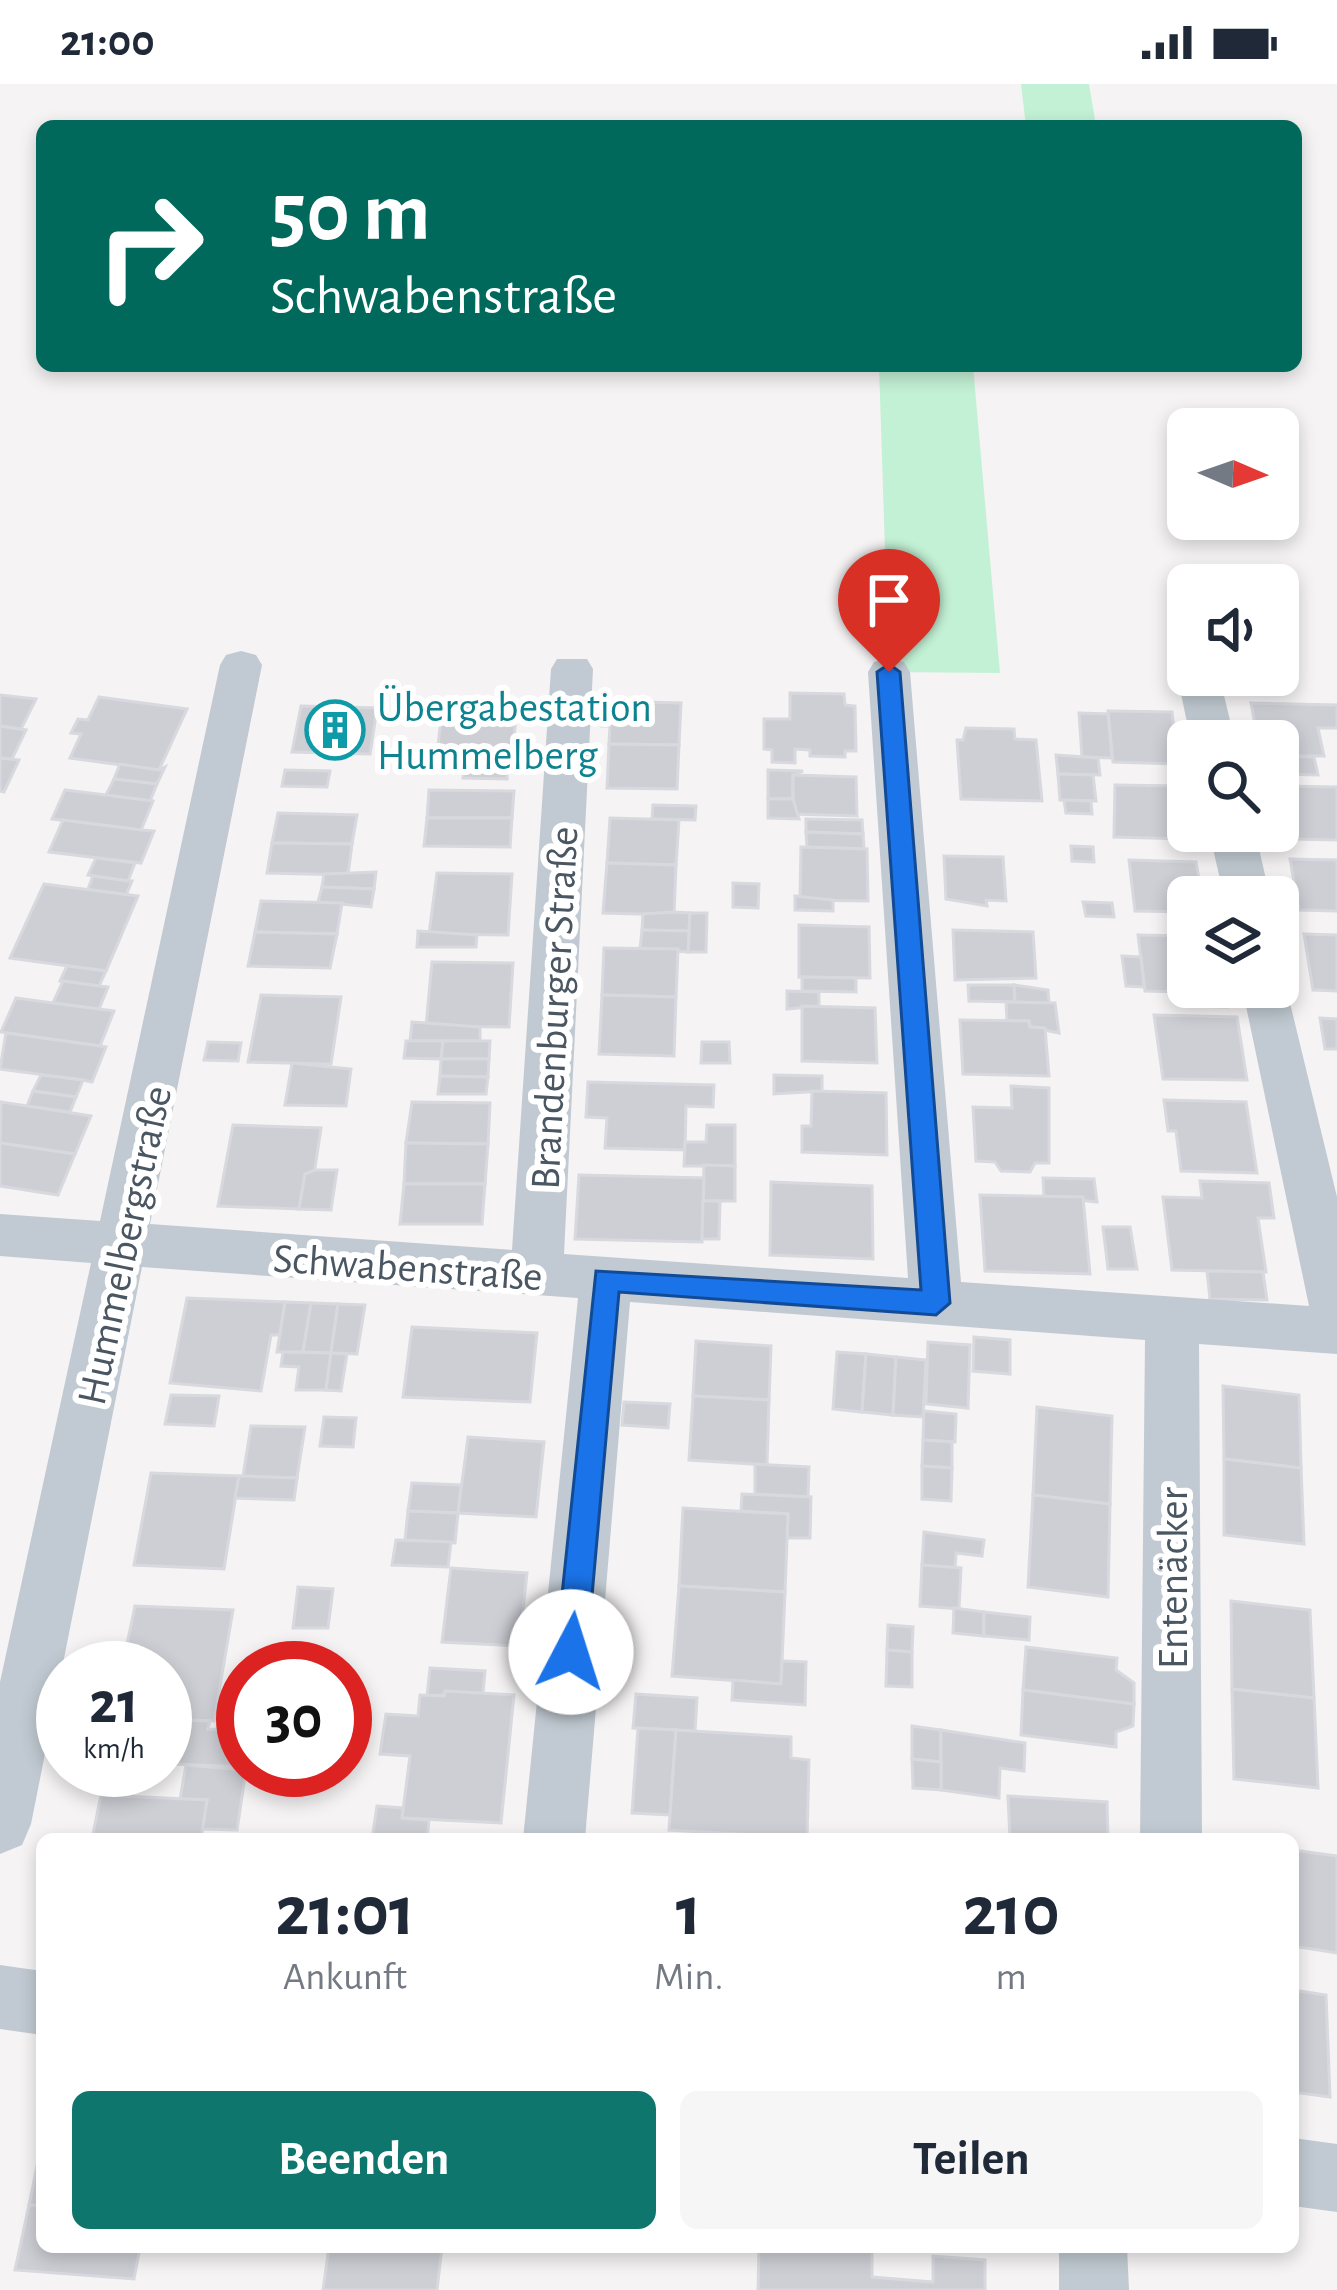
<!DOCTYPE html>
<html lang="de">
<meta charset="utf-8">
<style>
:root{--surface:#fff;--page:#f6f6f7;--text:#1f2937;--muted:#747a83;--accent:#0f766e}
body{margin:0;font-family:"Alegreya Sans",sans-serif;background:var(--page);color:var(--text);height:100vh;display:flex;flex-direction:column;font-size:45px;white-space:nowrap}
*{box-sizing:border-box;margin:0}
p{font-size:39px;color:var(--muted)}
.icon{flex:none;width:66px;height:66px;fill:none;stroke:currentColor;stroke-width:2;stroke-linecap:round;stroke-linejoin:round}
.map{position:relative;flex:1;overflow:hidden}
.details{position:absolute;left:36px;top:1749px;width:1263px;height:420px;display:flex;flex-direction:column;background:var(--surface);border-radius:18px;box-shadow:0 6px 18px #0003}
.details>*{flex:none}
.top-card{position:absolute;left:36px;top:36px;width:1266px;height:252px;border-radius:18px;box-shadow:0 6px 18px #0003;background:#00695c;color:#fff;overflow:hidden}
.needle{width:78px;rotate:92deg}
.buttons{position:absolute;left:1167px;top:324px;display:grid;gap:24px}
.buttons a{display:grid;place-items:center;width:132px;height:132px;border-radius:18px;background:var(--surface);box-shadow:0 6px 18px #0003;font-size:60px}
.speed{position:absolute;left:36px;top:1557px;display:flex;gap:24px;font-size:60px;font-weight:700;text-align:center}
.speed>*{display:grid;place-content:center;width:156px;height:156px;border-radius:50%;background:var(--surface);box-shadow:0 6px 18px #0003;line-height:1}
.speed small{font-size:30px;font-weight:400}
.speed .limit{border:18px solid #d22;background:#fff;color:#111}
.pin{position:absolute;display:grid;place-items:center;width:102px;height:102px;color:#fff;margin:-123px -51px;border-radius:50% 50% 50% 0;rotate:-45deg;box-shadow:0 0 12px #0007}
.pin .icon{rotate:45deg}
.me{position:absolute;width:132px;margin:-66px;rotate:5deg;stroke-linejoin:round;filter:drop-shadow(0 0 9px #0008)}
.turn{display:flex;align-items:center;gap:42px;height:252px;padding:0 36px;font-size:54px}
.turn .icon{width:156px;height:156px;stroke-width:2.5}
.turn b{display:block;font-size:84px;line-height:102px}
.eta{display:flex;justify-content:space-evenly;align-items:center;height:204px;text-align:center}
.eta b{font-size:72px;font-weight:700;line-height:84px}
.button{display:flex;gap:24px;margin-top:auto;padding:24px 36px}
.button a{flex:1;height:138px;border-radius:18px;background:var(--accent);color:#fff;font-size:48px;font-weight:700;line-height:138px;text-align:center}
.button a+a{background:var(--page);color:var(--text)}
.status{display:flex;justify-content:space-between;align-items:center;height:84px;padding:0 60px;background:var(--surface);direction:ltr}
.status svg{height:33px;fill:currentColor}
.map>svg:first-child{display:block}
</style>
<div class="status"><b>21:00</b><svg viewBox="0 0 49 12"><path d="M0 12V9h3v3zM5 12V6h3v6zM10 12V3h3v9zM15 12V0h3v12zM26 1h20v11H26zM47 4h2v5h-2z"/></svg></div>
<div class="map">
<svg width="1337" height="2206" viewBox="0 0 1337 2206">
<rect width="100%" height="100%" fill="#f5f3f3"/>
<g fill="#c3f1d5">
<path d="M1021,0H1089L1096,42H1026Z"/>
<path d="M879,282H973L1000,589L889,588Z"/>
</g>
<g fill="#cdcfd5" stroke="#d7d9de" stroke-width="3">
<path d="M790,609L844,610L845,621L855,622L856,667H845V673L810,672V666L795,665V679L772,678V666L764,665V635H790Z"/>
<path d="M0,611L36,615L21,645L0,642Z"/>
<path d="M99,613L187,625L159,686L70,674L81,650L71,649L78,635L88,636Z"/>
<path d="M443,615L517,616L512,682H436Z"/>
<path d="M604,617L681,619L679,661L609,660L610,642H602Z"/>
<path d="M1251,619L1337,621V644H1318L1324,672H1278V657H1258Z"/>
<path d="M301,622L377,624L370,670L292,668Z"/>
<path d="M1108,627L1172,628L1178,680L1113,678Z"/>
<path d="M1079,629L1108,630L1112,674L1082,673Z"/>
<path d="M0,642L26,646L12,675L0,674Z"/>
<path d="M966,644L1014,645L1015,655L1036,656L1042,717L961,715L957,656H963Z"/>
<path d="M609,660L679,661L677,705L607,704Z"/>
<path d="M1056,671L1098,674L1100,691L1058,690Z"/>
<path d="M1278,672L1314,673L1318,691L1278,690Z"/>
<path d="M0,674L19,676L4,708L0,707Z"/>
<path d="M120,680L159,686L165,683L157,700L114,695Z"/>
<path d="M464,682L507,683V695L463,694Z"/>
<path d="M285,686L330,687L327,703L282,702Z"/>
<path d="M768,686L803,687L793,691V715H768Z"/>
<path d="M1058,690L1093,691L1096,717L1060,716Z"/>
<path d="M793,691L856,693L857,732L793,730Z"/>
<path d="M114,695L157,700L150,717L106,711Z"/>
<path d="M1115,701L1179,702L1187,755L1114,753Z"/>
<path d="M1282,702L1337,703V756L1292,755Z"/>
<path d="M65,706L106,711L153,717L141,746L52,735Z"/>
<path d="M429,706L514,707L512,734H427Z"/>
<path d="M768,715H793L799,735L768,734Z"/>
<path d="M1064,716L1091,717L1092,730L1066,729Z"/>
<path d="M653,721L696,722L695,736L652,735Z"/>
<path d="M278,729L357,731L352,760L272,759Z"/>
<path d="M427,734H512L510,763L424,762Z"/>
<path d="M610,734L679,736L676,781L607,779Z"/>
<path d="M806,735L862,736L863,750L806,748Z"/>
<path d="M63,736L141,746L154,747L141,779L49,768Z"/>
<path d="M806,748L863,750L864,765L807,763Z"/>
<path d="M272,759L352,760L348,791L267,789Z"/>
<path d="M1071,762L1093,763L1094,778L1072,777Z"/>
<path d="M801,763L867,765L868,817L800,816Z"/>
<path d="M944,772L1003,773L1006,817L986,816L987,822L946,815Z"/>
<path d="M96,774L135,779L128,797L88,791Z"/>
<path d="M1290,775L1337,776V827L1299,826Z"/>
<path d="M1129,776L1196,778L1202,813H1188V828L1135,827Z"/>
<path d="M607,779L676,781L674,831L603,829Z"/>
<path d="M376,788L374,805L322,803L324,790Z"/>
<path d="M437,789L512,790L508,851L429,850Z"/>
<path d="M93,792L128,797H132L126,811L88,805Z"/>
<path d="M733,799L759,800L758,824L733,823Z"/>
<path d="M44,800L138,812L106,887L10,874Z"/>
<path d="M322,803L374,805L371,823L318,818Z"/>
<path d="M795,812L833,816V827L795,826Z"/>
<path d="M261,817L342,819L337,850L255,848Z"/>
<path d="M1083,818L1112,819L1114,833L1086,832Z"/>
<path d="M674,828L690,829L689,847L642,846L643,830Z"/>
<path d="M690,829H707L706,868H688Z"/>
<path d="M799,841L869,843L870,894L799,893Z"/>
<path d="M642,846L689,847L688,868L640,865Z"/>
<path d="M953,846L1033,848L1036,894L955,896Z"/>
<path d="M418,847L477,851L476,863H417Z"/>
<path d="M255,848L337,850L330,884L248,882Z"/>
<path d="M1304,850L1337,851V907L1313,906Z"/>
<path d="M1138,851L1188,852V903H1217L1218,909L1145,907Z"/>
<path d="M604,864L678,865L676,913L602,911Z"/>
<path d="M1122,872L1141,873L1144,903L1126,902Z"/>
<path d="M432,878L513,879L509,943L426,942Z"/>
<path d="M67,882L106,887L99,902L60,897Z"/>
<path d="M802,893L856,894V908L802,907Z"/>
<path d="M63,897L99,902L108,903L99,925L53,919Z"/>
<path d="M968,901H1014L1015,918L969,917Z"/>
<path d="M1014,901L1048,906L1049,919L1015,918Z"/>
<path d="M1217,903H1225L1227,923L1186,922L1184,908L1218,909Z"/>
<path d="M787,907L819,908V922L787,925Z"/>
<path d="M261,911L341,913L331,980L248,978Z"/>
<path d="M602,911L676,913L674,972L599,970Z"/>
<path d="M16,914L53,919L114,927L100,962L1,948Z"/>
<path d="M1006,918L1055,919L1059,949L1030,943L1029,937H1007Z"/>
<path d="M802,922L875,924L877,979L802,977Z"/>
<path d="M1154,931L1237,933L1247,996L1163,995Z"/>
<path d="M1320,934L1337,935V965H1325Z"/>
<path d="M960,936L1029,937L1030,943L1045,944L1049,992L963,990Z"/>
<path d="M412,938L480,943V957H410Z"/>
<path d="M6,949L100,962L106,963L92,998L83,996L0,985Z"/>
<path d="M406,957H443L441,975L404,974Z"/>
<path d="M443,957H490L489,975H441Z"/>
<path d="M208,958L241,959L238,977L204,976Z"/>
<path d="M702,958H729L730,979H701Z"/>
<path d="M441,975H489L488,993L440,992Z"/>
<path d="M292,979L351,985L346,1022L285,1021Z"/>
<path d="M41,991L83,996L76,1013L33,1007Z"/>
<path d="M774,991L822,992V1007L774,1010Z"/>
<path d="M440,992L488,993L486,1010H438Z"/>
<path d="M588,998L714,1001L713,1023L686,1022L685,1066L605,1064L607,1034L586,1033Z"/>
<path d="M1011,1002L1049,1004V1079H1035L1030,1088L1001,1087L995,1078L976,1077L973,1023L1012,1024Z"/>
<path d="M33,1007L76,1013L70,1028L27,1022Z"/>
<path d="M812,1007L886,1009L887,1071L802,1068V1042H811Z"/>
<path d="M1164,1016L1246,1018L1257,1089L1181,1087L1176,1047H1168Z"/>
<path d="M1,1018L27,1022L91,1032L75,1070L0,1059Z"/>
<path d="M412,1018L490,1019L488,1060L406,1059Z"/>
<path d="M233,1041L321,1044L314,1090H305L299,1125L218,1122Z"/>
<path d="M707,1041H735V1082H684L685,1058H706Z"/>
<path d="M0,1059L75,1070L58,1111L0,1102Z"/>
<path d="M406,1059L488,1060L485,1100H404Z"/>
<path d="M704,1081L735,1082V1117H703Z"/>
<path d="M315,1086H337L331,1126L299,1125L305,1090Z"/>
<path d="M579,1091L704,1094L702,1158L575,1155Z"/>
<path d="M1043,1094L1094,1095L1097,1118L1044,1112Z"/>
<path d="M1200,1097L1269,1099L1274,1134H1258L1266,1188L1172,1186L1163,1113L1202,1114Z"/>
<path d="M771,1098L872,1102L873,1175L770,1171Z"/>
<path d="M404,1100H485L482,1140H400Z"/>
<path d="M980,1111L1083,1113L1090,1190L985,1187Z"/>
<path d="M703,1117H720L719,1155H702Z"/>
<path d="M1103,1143H1130L1137,1185H1108Z"/>
<path d="M1207,1187L1263,1188L1267,1216L1210,1215Z"/>
<path d="M187,1214L285,1218L280,1251H271L261,1307L170,1299Z"/>
<path d="M285,1218L311,1219L303,1268H277Z"/>
<path d="M311,1219L338,1220L331,1269L303,1268Z"/>
<path d="M338,1220L365,1221L357,1270L331,1269Z"/>
<path d="M412,1243L537,1249L530,1318L403,1313Z"/>
<path d="M974,1253L1010,1256V1290L973,1287Z"/>
<path d="M696,1257L771,1262L769,1316L693,1312Z"/>
<path d="M928,1258L970,1261L968,1324L926,1320Z"/>
<path d="M283,1268L331,1269L326,1306H296L299,1283L281,1282Z"/>
<path d="M837,1268L866,1270L862,1328L833,1325Z"/>
<path d="M331,1269L347,1270L341,1307L326,1306Z"/>
<path d="M866,1270L896,1273L893,1331L862,1328Z"/>
<path d="M896,1273L926,1276L923,1333L893,1331Z"/>
<path d="M1223,1302L1299,1311L1301,1384L1224,1375Z"/>
<path d="M171,1311L219,1312L214,1342L165,1340Z"/>
<path d="M693,1312L769,1316L767,1381L689,1376Z"/>
<path d="M624,1318L670,1320L668,1344L622,1341Z"/>
<path d="M1037,1323L1112,1332L1110,1420L1033,1411Z"/>
<path d="M924,1327L956,1330L955,1358L923,1356Z"/>
<path d="M324,1333L356,1334L353,1363L320,1362Z"/>
<path d="M251,1342L305,1343L297,1394L243,1392Z"/>
<path d="M468,1353L544,1358L536,1433L458,1429Z"/>
<path d="M923,1356L952,1358V1384L922,1382Z"/>
<path d="M1224,1375L1301,1384L1304,1460L1224,1451Z"/>
<path d="M755,1380L809,1383L808,1413L755,1410Z"/>
<path d="M922,1382L952,1384L951,1417L922,1415Z"/>
<path d="M151,1389L239,1392L224,1485L134,1481Z"/>
<path d="M239,1392L297,1394L294,1416L235,1414Z"/>
<path d="M412,1399L461,1401L458,1429L408,1427Z"/>
<path d="M742,1410L811,1413L810,1454H787L788,1430L741,1427Z"/>
<path d="M1033,1411L1110,1420L1108,1513L1028,1503Z"/>
<path d="M683,1424L788,1430L785,1508L679,1502Z"/>
<path d="M408,1427L458,1429L455,1459L405,1456Z"/>
<path d="M924,1448L984,1456L982,1472L956,1469L955,1484L922,1481Z"/>
<path d="M396,1456L451,1458L448,1483L392,1481Z"/>
<path d="M922,1481L961,1484L959,1525L920,1522Z"/>
<path d="M451,1484L527,1489L519,1562L442,1558Z"/>
<path d="M679,1502L785,1508L781,1600L672,1592Z"/>
<path d="M298,1503L333,1505L328,1544H293Z"/>
<path d="M1231,1517L1310,1526L1314,1614L1232,1605Z"/>
<path d="M135,1522L233,1526L214,1637L165,1635V1584H122Z"/>
<path d="M954,1524L984,1528V1552L953,1549Z"/>
<path d="M984,1528L1030,1533L1029,1556L984,1552Z"/>
<path d="M888,1541L913,1543L912,1568L887,1566Z"/>
<path d="M1026,1563L1117,1574L1116,1586L1134,1599V1620L1023,1606Z"/>
<path d="M887,1566L912,1568V1603L886,1602Z"/>
<path d="M782,1577L806,1578L805,1621L732,1616L733,1596L781,1600Z"/>
<path d="M430,1584L485,1587L483,1609L427,1612Z"/>
<path d="M1232,1605L1314,1614L1318,1704L1234,1695Z"/>
<path d="M1023,1606L1134,1620L1133,1642L1116,1648V1663L1021,1651Z"/>
<path d="M445,1607L514,1611L501,1739L402,1734L410,1672L380,1670L386,1630L418,1632L420,1611L444,1612Z"/>
<path d="M636,1610L697,1614L695,1647L633,1644Z"/>
<path d="M183,1636L210,1637L208,1645L243,1646V1683L175,1680Z"/>
<path d="M912,1642L941,1646V1678L912,1675Z"/>
<path d="M638,1644L676,1646L670,1731L632,1729Z"/>
<path d="M676,1646L791,1653V1674L809,1676L807,1754L669,1746Z"/>
<path d="M941,1646L1025,1659L1024,1687L1000,1684L999,1714L941,1706Z"/>
<path d="M912,1675L941,1678V1706L913,1704Z"/>
<path d="M186,1681L246,1686L237,1746L202,1745L207,1716L180,1715Z"/>
<path d="M101,1711L207,1716L201,1755H92Z"/>
<path d="M1008,1712L1107,1718L1108,1755H1010Z"/>
<path d="M377,1722L403,1724L402,1734L429,1736L427,1755H372Z"/>
<path d="M1293,1766L1337,1772V1869L1293,1862Z"/>
<path d="M1293,1906L1326,1911L1330,2013L1293,2008Z"/>
<path d="M42,2058V2122L29,2121Z"/>
<path d="M29,2121L42,2122V2163H140L134,2195L15,2186Z"/>
<path d="M329,2163H442L437,2206H323Z"/>
<path d="M759,2163H872V2193L933,2198V2172L985,2176V2206H758Z"/>
</g>
<g fill="none" stroke-linecap="round" stroke-linejoin="round">
<g fill="#c1cad2" fill-rule="evenodd">
<path d="M241,567L256,571L262,581L150,1140L512,1166L551,585L557,575H587L593,585L564,1170L908,1194L868,588L874,578L889,574L904,578L910,588L961,1198L1309,1222L1242,903H1278V889L1283,890L1337,1113V1270L1199,1260L1202,1755H1140L1145,1256L630,1218L585,1755H523L578,1214L142,1183L31,1740L22,1761L0,1770V1598L91,1179L0,1172V1130L100,1137L220,581L226,571Z"/>
<path d="M1188,579V591H1219L1235,657H1191L1177,591Z"/>
<path d="M1209,747H1255L1270,813H1224Z"/>
<path d="M0,1881L42,1887V1951L0,1945Z"/>
<path d="M1293,2054L1337,2060V2128L1293,2122Z"/>
<path d="M1059,2163H1127L1129,2206H1059Z"/>
</g>
</g>
<path fill="#1a73e8" stroke="#114b97" stroke-width="3" d="M889,580L900,588L950,1219L936,1231L619,1208L587,1568L582,1579L571,1583L560,1579L556,1568L596,1187L921,1206L877,588Z"/>
<defs>
<g id="building-ring" transform="scale(3)"><circle r="9.5" fill="#fff" stroke="#0f9aa8" stroke-width="1.5"/><path d="M-4-6H4V6H1V3H-1V6H-4ZM-2.5-4.3h1.7v1.8h-1.7ZM.8-4.3h1.7v1.8H.8ZM-2.5-1h1.7V.8h-1.7ZM.8-1h1.7V.8H.8Z" fill="#0f9aa8"/></g>
</defs>
<g fill-rule="evenodd">
<use href="#building-ring" x="335" y="646"/>
</g>
<g text-anchor="middle" stroke-width="12" stroke-linejoin="round" paint-order="stroke">
<g font-size="42" fill="#0d838f" stroke="#fff" text-anchor="start">
<text x="377" y="637">Übergabestation<tspan x="377" dy="48">Hummelberg</tspan></text>
</g>
<g font-size="42" fill="#4a5661" stroke="#fff">
<text transform="translate(553 924) rotate(-87)" y="15">Brandenburger Straße</text>
<text transform="translate(123 1161) rotate(-78)" y="15">Hummelbergstraße</text>
<text transform="translate(408 1182) rotate(4)" y="15">Schwabenstraße</text>
<text transform="translate(1172 1494) rotate(-90)" y="15">Entenäcker</text>
</g>
</g>
</svg>
<div class="buttons">
<a><svg class="needle" viewBox="-14 -14 28 28"><path d="M0-13l5 13h-10z" fill="#e53935"/><path d="M0 13l5-13h-10z" fill="#747a83"/></svg></a>
<a><svg class="icon" aria-label="sound" viewBox="0 0 24 24"><path d="M4 9h4l5-4v14l-5-4H4zM17 9q2 3 0 6"/></svg></a>
<a><svg class="icon" aria-label="search" viewBox="0 0 24 24"><circle cx="10" cy="10" r="6"/><path d="M15 15l6 6"/></svg></a>
<a><svg class="icon" aria-label="layers" viewBox="0 0 24 24"><path d="M12 4l9 5-9 5-9-5zM3 14l9 5 9-5"/></svg></a>
</div>
<div class="speed"><div>21<small>km/h</small></div><div class="limit">30</div></div>
<div class="pin" style="left:889px;top:588px;background:#d93025"><svg class="icon" aria-label="arrive" viewBox="0 0 24 24"><path d="M6 21V4h12l-3 4 3 4H6"/></svg></div>
<svg class="me" style="left:571px;top:1568px" viewBox="-20 -20 40 40"><circle r="19" fill="#fff"/><path d="M0-13L10 11 0 6-10 11z" fill="#1a73e8"/></svg>
<div class="top-card">
<div class="turn"><svg class="icon" aria-label="right" viewBox="0 0 24 24"><path d="M7 20v-9h11M14 6l5 5-5 5"/></svg><div><b>50 m</b>Schwabenstraße</div></div>
</div>
<section class="details">
<div class="eta">
<div><b>21:01</b><p>Ankunft</p></div>
<div><b>1</b><p>Min.</p></div>
<div><b>210</b><p>m</p></div>
</div>
<div class="button"><a>Beenden</a><a>Teilen</a></div>
</section>
</div>
